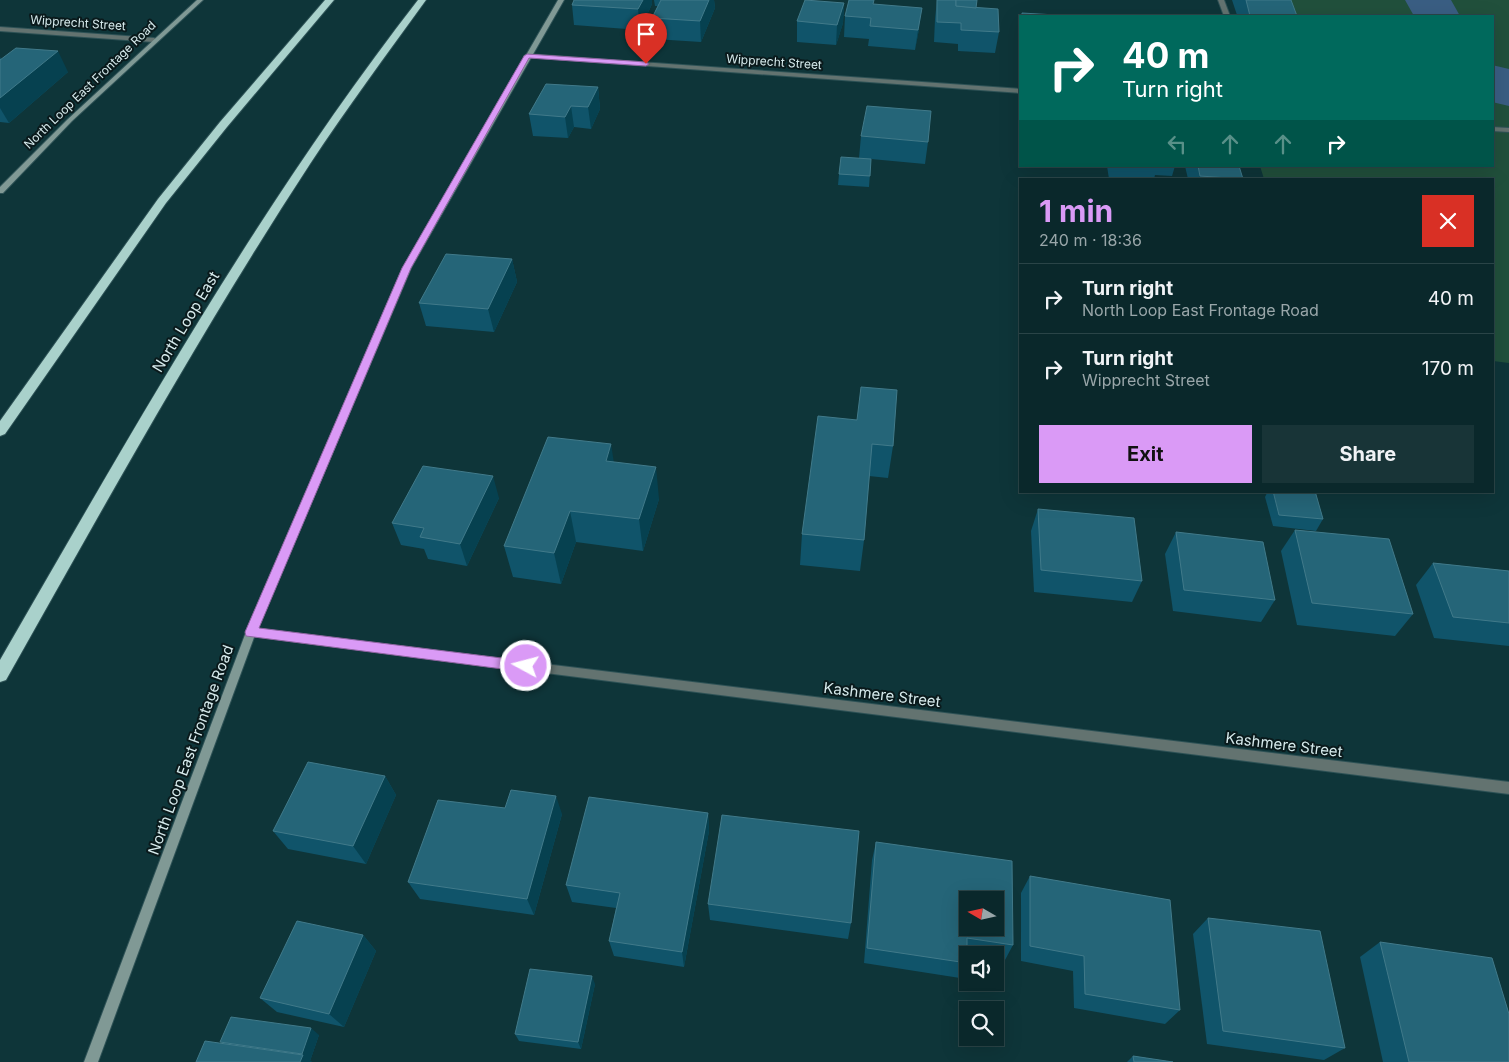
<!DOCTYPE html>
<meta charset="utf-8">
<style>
:root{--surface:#0a282b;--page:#183437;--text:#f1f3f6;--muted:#99a6a9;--line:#2a4447;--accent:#da9af6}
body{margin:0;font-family:Inter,sans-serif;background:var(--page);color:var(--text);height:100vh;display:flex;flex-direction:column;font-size:19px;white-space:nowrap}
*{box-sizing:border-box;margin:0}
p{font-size:16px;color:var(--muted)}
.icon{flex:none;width:28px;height:28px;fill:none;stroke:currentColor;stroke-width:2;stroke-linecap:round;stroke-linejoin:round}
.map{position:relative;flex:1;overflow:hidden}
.drawer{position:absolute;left:1019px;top:178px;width:475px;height:315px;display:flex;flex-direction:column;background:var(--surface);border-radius:0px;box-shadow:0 5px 20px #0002,0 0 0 1px var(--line)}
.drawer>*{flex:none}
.banner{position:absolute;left:1019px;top:15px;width:475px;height:152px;border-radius:0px;box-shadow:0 5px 20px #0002,0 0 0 1px var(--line);background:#00695c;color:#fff;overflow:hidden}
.needle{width:32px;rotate:279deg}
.controls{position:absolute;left:959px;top:891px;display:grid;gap:10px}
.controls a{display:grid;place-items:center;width:45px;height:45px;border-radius:0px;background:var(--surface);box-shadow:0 5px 20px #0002,0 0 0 1px var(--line);font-size:25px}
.pin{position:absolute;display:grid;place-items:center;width:42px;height:42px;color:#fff;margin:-51px -21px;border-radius:50% 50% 50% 0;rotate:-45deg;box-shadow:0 0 5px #0007}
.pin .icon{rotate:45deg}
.me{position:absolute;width:55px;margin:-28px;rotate:277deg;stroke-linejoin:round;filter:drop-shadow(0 0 4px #0008)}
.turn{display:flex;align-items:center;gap:18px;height:105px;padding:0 20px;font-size:22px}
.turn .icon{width:65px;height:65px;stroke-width:2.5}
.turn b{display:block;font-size:35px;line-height:42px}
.lanes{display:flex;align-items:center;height:48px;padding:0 20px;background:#0003;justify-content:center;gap:25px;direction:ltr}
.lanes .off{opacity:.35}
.round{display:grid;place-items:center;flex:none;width:52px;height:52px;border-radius:0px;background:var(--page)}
.overview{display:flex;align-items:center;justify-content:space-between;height:85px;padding:0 20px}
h1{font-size:30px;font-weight:700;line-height:38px;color:var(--accent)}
.button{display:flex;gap:10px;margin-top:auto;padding:10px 20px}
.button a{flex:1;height:58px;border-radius:0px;background:var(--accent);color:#111;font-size:20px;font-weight:700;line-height:58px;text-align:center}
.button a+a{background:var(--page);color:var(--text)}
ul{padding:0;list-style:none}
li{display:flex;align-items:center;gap:15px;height:70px;padding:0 20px;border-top:1px solid var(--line)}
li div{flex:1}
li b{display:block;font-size:19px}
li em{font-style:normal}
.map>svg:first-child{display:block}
</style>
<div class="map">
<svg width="1509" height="1062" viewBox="0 0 1509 1062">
<rect width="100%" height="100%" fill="#0e3539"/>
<path fill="#21503c" d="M1275,0H1509V363L1493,361L1492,179H1264L1260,166H1492V16H1281Z"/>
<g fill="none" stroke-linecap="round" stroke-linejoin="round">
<g fill="#3a5e83" fill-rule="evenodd">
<path d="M1405,0H1451L1460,16H1414Z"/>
<path d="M1492,65L1509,69V106L1492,102Z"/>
</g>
<g stroke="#2e5256" stroke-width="2">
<path id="service" d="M1218,0H1224L1230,16H1224Z"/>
</g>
<g stroke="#2e5256" stroke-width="2">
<g id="minor">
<path d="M0,27L154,38L157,40L154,42L0,31Z"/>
<path d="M251,628L1509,782V794L251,636L247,635L246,632L247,629Z"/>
</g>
</g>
<g stroke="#2e5256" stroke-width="2">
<g id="tertiary">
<path d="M527,54L1020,89V93L525,57L524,56Z"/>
<path d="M1492,127L1509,128V132L1492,131Z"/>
</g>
</g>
<g stroke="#2e5256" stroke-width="2">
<g id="secondary">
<path d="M197,0H203L72,121L3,193H0V187L68,119Z"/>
<path d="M558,0H564L411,268L256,632L98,1062H84L246,632L403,268Z"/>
</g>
</g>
<g stroke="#2e5256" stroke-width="2">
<g id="motorway">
<path d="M325,0H334L227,127L166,203L5,434L0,436V421L158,199L220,122Z"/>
<path d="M418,0H426C387,54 347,108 310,164C201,331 104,506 6,680L0,682V660C130,435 258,206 418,0Z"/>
</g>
</g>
<use href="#service" fill="#637370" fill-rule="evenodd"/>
<use href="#minor" fill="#637370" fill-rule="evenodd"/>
<use href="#tertiary" fill="#637370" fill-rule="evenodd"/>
<use href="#secondary" fill="#809995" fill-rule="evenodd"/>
<use href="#motorway" fill="#a9d1cb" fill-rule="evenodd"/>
</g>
<g fill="#10546a">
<path d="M574,0H652V4L640,30L574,25L572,5Z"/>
<path d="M654,0H714L715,8L701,42L654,39L652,18L658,6H655Z"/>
<path d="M937,0L976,8L999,32L995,53L958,51V44L934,42L935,19Z"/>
<path d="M1232,0H1290L1297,16H1239V15H1237Z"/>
<path d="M844,3L843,23L836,45L797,42V21Z"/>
<path d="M875,5L919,29L915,50L868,46L869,39L844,37L845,16Z"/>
<path d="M1020,21V58H1019L1018,33Z"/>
<path d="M0,57L1,59L68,72L9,123L0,122Z"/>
<path d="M598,87L600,109L591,129L574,127L568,138L533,136L529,114Z"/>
<path d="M861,136L928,142L925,164L871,159L869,187L838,185L839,174L859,158Z"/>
<path d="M1107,166H1175L1172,176L1155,175L1154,179H1109Z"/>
<path d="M1185,166H1239L1243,179H1188Z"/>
<path d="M512,259L517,282L494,332L426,326L419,303Z"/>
<path d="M857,420L893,446L888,478L869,476L864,540L860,571L800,565L802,534Z"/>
<path d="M614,462L659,499L643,551L576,542L561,584L513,577L504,546Z"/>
<path d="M1268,491H1315L1323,519L1316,531L1273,526L1265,497Z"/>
<path d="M499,498L467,566L428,559L424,549L401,545L392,523Z"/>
<path d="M1038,509L1142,581L1132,602L1034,592L1031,531Z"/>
<path d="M1295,530L1413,614L1395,636L1297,625L1281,551Z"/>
<path d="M1176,532L1275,600L1261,622L1173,611L1165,554Z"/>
<path d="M1433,563L1509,571V646L1434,638L1416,585Z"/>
<path d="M385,776L396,795L366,864L288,849L273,831Z"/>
<path d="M505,808L562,814L534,915L420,899L408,882Z"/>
<path d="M708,813L709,831L684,967L614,956L609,941L616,908L572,902L566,885Z"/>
<path d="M876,842L1013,945L1005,960L995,958V955H967V963L960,978L864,963L872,860Z"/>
<path d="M1030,876L1180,1010L1165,1024L1074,1008L1073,971L1021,961V893Z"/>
<path d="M708,904L851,923L848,939L710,920Z"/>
<path d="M1208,918L1345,1048L1324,1060L1207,1044L1193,934Z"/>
<path d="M363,935L376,951L344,1027L277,1012L260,998Z"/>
<path d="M1380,942L1509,1062H1383L1360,957Z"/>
<path d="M595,984L581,1049L519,1041L515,1034Z"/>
<path d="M319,1035L310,1061L312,1062H196L223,1043L220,1042Z"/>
<path d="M1133,1056L1173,1062H1127Z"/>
</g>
<g fill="#064150">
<path d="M643,0H652V4L640,30L638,9Z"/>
<path d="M709,0H714L715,8L701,42L700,21Z"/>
<path d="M844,3L843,23L836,45L837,25Z"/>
<path d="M922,8L919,29L915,50L918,30Z"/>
<path d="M58,51L68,72L9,123L0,108V98Z"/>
<path d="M598,87L600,109L591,129L588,107Z"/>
<path d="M571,106L574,127L568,138L565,117Z"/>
<path d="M512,259L517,282L494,332L488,309Z"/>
<path d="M611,444L616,476L606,461Z"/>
<path d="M656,467L659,499L643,551L639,519Z"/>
<path d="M493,476L499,498L467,566L460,544Z"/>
<path d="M570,511L576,542L561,584L554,553Z"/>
<path d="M385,776L396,795L366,864L353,846Z"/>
<path d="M556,796L562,814L534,915L527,899Z"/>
<path d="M708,813L709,831L684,967L682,952Z"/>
<path d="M363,935L376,951L344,1027L329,1014Z"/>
<path d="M592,976L595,984L581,1049L578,1042Z"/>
<path d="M311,1028L319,1035L310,1061L312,1062H300L303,1055L302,1054Z"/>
</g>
<g fill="#256578" stroke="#417a8a" fill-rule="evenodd">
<path d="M574,0H643L638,9L572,5Z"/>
<path d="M661,0H709L700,21L652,18Z"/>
<path d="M805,0L844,3L837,25L797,21Z"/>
<path d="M849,0H874L873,4L922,8L918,30L870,26L871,18L845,16Z"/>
<path d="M937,0H956V6L998,9L999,32L961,30V23L937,22Z"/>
<path d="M956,0H977L976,8L956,6Z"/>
<path d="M1246,0H1291L1297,16H1250Z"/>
<path d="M1022,13L1073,16H1022Z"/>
<path d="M16,48L58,51L0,98V60Z"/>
<path d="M546,84L598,87L588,107L571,106L565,117L529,114Z"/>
<path d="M867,106L931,111L928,142L861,136Z"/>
<path d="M841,157L871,159L870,176L839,174Z"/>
<path d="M1198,166H1239L1243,179L1200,176Z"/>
<path d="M446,254L512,259L488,309L419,303Z"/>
<path d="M861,387L897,390L893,446L872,444L864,540L802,534L818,416L857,420Z"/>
<path d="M548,437L611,444L606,461L656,467L639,519L570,511L554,553L504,546Z"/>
<path d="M423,466L493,476L460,544L420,537L424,528L392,523Z"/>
<path d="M1273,491H1315L1323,519L1279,515Z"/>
<path d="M1038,509L1134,518L1142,581L1041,570Z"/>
<path d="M1295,530L1389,539L1413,614L1312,603Z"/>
<path d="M1176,532L1263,542L1275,600L1184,590Z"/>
<path d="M1433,563L1509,571V623L1453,617Z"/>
<path d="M308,762L385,776L353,846L273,831Z"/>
<path d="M511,790L556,796L527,899L408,882L438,800L505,808Z"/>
<path d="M589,797L708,813L682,952L609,941L620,893L566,885Z"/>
<path d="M722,815L859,831L851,923L708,904Z"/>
<path d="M876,842L1012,861L1013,945L967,938V963L867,948ZM968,900H995V928H968Z"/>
<path d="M1030,876L1170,900L1180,1010L1085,994L1084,956L1030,946Z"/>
<path d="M1208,918L1320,931L1345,1048L1223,1031Z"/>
<path d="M297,921L363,935L329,1014L260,998Z"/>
<path d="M1380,942L1492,958L1509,1014V1062H1409Z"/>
<path d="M530,969L592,976L578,1042L515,1034Z"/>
<path d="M231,1017L311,1028L302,1054L220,1042Z"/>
<path d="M205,1041L303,1055L300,1062H196Z"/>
<path d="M1133,1056L1173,1062H1134Z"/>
</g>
<path fill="#da9af6" stroke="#8e64a0" d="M527,54L646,62L649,64L646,66L529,58L411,268L259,628L526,661L530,662L532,666L530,670L526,672L246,636L245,632L402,268L524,56Z"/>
<g text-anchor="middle" stroke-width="4" stroke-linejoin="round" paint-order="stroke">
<g font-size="12" fill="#d7ebed" stroke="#0a1a1c">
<text transform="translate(78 23) rotate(4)" y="4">Wipprecht Street</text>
<text transform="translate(774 62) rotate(4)" y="4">Wipprecht Street</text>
<text transform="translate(90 85) rotate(-44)" y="4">North Loop East Frontage Road</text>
</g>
<g font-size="15" fill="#d7ebed" stroke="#0a1a1c">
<text transform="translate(186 322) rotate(-59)" y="5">North Loop East</text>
<text transform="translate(882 695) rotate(7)" y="5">Kashmere Street</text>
<text transform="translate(1284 745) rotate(7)" y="5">Kashmere Street</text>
<text transform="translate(191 750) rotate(-70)" y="5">North Loop East Frontage Road</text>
</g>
</g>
</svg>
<div class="controls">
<a><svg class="needle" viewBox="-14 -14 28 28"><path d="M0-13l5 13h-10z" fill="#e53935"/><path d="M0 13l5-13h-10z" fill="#99a6a9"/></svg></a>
<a><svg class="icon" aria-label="sound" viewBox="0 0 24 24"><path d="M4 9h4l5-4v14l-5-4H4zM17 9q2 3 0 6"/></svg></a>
<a><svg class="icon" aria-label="search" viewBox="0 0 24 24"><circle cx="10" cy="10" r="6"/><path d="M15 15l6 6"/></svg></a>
</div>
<div class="pin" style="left:646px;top:64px;background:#d93025"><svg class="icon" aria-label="arrive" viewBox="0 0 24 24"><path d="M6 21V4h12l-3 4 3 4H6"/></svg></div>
<svg class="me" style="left:526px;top:666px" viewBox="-20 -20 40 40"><circle r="17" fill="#da9af6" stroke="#fff" stroke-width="3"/><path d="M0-11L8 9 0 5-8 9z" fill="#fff"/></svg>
<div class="banner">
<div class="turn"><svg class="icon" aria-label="right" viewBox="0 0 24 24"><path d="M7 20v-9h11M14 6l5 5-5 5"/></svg><div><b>40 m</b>Turn right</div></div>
<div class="lanes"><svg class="icon off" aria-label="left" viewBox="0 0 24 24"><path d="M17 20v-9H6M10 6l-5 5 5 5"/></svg><svg class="icon off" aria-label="ahead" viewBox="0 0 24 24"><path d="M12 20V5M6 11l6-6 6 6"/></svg><svg class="icon off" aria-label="ahead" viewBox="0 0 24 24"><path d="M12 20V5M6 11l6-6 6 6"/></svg><svg class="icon" aria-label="right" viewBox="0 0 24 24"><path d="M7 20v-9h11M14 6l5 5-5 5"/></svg></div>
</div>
<section class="drawer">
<div class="overview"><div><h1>1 min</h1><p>240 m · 18:36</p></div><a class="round" style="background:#d93025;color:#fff"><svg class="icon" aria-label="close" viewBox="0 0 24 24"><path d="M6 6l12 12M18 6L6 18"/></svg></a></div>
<ul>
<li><svg class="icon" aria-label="right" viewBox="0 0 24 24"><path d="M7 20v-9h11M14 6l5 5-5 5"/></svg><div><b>Turn right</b><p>North Loop East Frontage Road</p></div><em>40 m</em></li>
<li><svg class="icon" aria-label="right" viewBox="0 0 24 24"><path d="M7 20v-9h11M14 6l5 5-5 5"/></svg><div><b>Turn right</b><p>Wipprecht Street</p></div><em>170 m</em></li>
</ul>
<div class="button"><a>Exit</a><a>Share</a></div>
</section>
</div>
